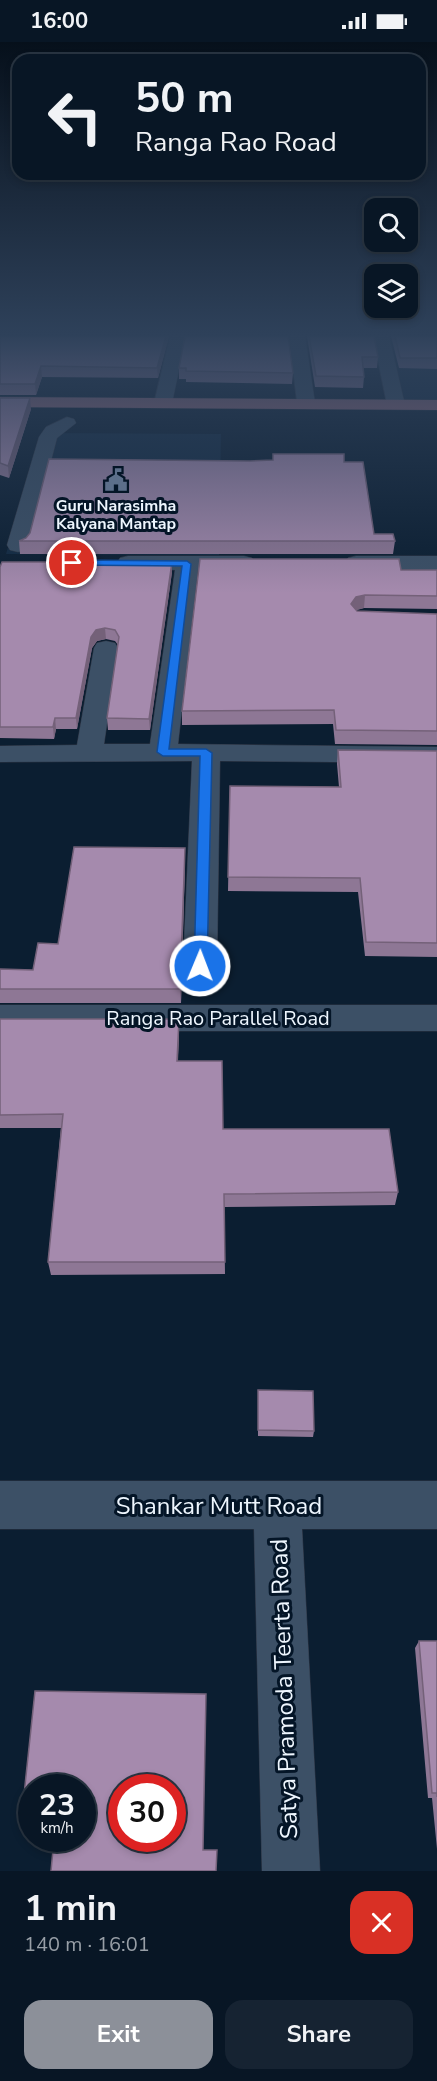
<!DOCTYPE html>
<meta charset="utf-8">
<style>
:root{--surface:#081625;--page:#162332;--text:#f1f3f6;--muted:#989fa7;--line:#293542;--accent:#8c9099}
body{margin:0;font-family:"Nunito Sans",sans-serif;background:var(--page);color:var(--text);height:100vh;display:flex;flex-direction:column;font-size:22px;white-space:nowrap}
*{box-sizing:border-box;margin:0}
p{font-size:20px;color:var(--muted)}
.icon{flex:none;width:33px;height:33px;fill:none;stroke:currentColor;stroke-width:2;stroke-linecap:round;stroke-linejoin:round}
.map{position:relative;height:1829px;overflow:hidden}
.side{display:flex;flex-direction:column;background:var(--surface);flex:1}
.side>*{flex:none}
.banner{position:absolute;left:12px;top:12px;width:414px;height:126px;border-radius:18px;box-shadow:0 3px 9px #0003,0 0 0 2px var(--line);background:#081625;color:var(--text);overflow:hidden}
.fabs{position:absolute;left:364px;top:156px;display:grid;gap:12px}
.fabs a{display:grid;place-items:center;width:54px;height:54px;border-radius:12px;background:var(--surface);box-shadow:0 3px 9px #0003,0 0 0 2px var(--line);font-size:30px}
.speed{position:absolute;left:18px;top:1732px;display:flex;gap:12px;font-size:30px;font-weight:700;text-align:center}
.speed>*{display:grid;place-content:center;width:78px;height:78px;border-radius:50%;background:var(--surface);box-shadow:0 3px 9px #0003,0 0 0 2px var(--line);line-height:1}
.speed small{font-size:15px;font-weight:400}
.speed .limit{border:9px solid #d22;background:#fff;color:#111}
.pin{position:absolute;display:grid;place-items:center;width:51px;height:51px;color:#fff;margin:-26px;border:3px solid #fff;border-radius:50%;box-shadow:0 2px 6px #0007}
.me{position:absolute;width:66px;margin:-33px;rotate:1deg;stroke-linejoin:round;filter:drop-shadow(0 0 4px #0008)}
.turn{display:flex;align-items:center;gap:21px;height:126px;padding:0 24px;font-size:27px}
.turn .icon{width:78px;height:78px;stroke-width:2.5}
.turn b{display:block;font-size:42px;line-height:51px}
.round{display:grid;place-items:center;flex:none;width:63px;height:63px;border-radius:18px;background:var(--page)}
.head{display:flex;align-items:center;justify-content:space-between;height:102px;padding:0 24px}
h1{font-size:36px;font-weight:700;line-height:45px}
.button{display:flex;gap:12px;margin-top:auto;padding:12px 24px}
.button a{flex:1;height:69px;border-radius:18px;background:var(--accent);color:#fff;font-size:24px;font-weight:700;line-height:69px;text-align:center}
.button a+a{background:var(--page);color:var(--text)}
.status{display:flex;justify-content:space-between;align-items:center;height:42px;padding:0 30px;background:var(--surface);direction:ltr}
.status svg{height:16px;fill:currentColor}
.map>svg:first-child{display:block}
</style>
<div class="status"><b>16:00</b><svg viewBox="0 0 49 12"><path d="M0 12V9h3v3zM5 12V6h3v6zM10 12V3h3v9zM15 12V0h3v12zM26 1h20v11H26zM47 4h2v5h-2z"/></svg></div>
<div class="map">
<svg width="437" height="1829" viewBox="0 0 437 1829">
<rect width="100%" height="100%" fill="#0b1e31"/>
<g fill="#122a42">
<path d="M376,294H437V359H387Z"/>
<path d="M42,391L221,392L219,513L6,512Z"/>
</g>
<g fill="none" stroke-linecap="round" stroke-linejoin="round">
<g stroke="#303746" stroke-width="1">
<g id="minor">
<path d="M170,294H186L172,361L169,365H157L154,361Z"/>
<path d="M289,294H305L315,361L312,365H300L297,361Z"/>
<path d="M373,294H389L405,363L402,367H390L387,363Z"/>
<path d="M67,375L74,377L76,381L57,396L29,503L26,508L18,510L10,508L7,503L39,395L46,385Z"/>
<path d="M128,514H244L252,516L255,521L252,526L198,528L178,702L437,705V721L220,719L217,924L212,933L200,936L188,933L183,924L192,719L0,720V704L77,703L94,606L97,601L106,599L115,601L118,606L104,702H150L175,528L120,526L117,521L120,516Z"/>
<path d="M356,514H437V528L348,526L345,521L348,516Z"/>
<rect x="0" y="963" width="437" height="26"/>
<path d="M0,1439H437V1487H302L320,1829H262L254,1487H0Z"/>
</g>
</g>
<g stroke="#303746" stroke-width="1">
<path id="major" d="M0,355L437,358V368L0,365Z"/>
</g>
<use href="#minor" fill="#3c5066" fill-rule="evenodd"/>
<use href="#major" fill="#9a6d7f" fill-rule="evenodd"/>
</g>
<g fill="#8e7795">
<path d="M0,294H169L158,336L42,335L36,353H0Z"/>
<path d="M307,294H374L378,315L377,326H363L364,335L363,346L315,345Z"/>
<path d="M391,294H437V327L399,326Z"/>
<path d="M179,326L293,331L292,342L186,340V337H179Z"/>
<path d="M0,356L31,367L9,436L0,433Z"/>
<path d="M344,420L374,492L395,499L393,512H20L19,499Z"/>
<path d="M0,525L172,530L150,688H108L107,676L118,603L115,599L106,597L97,599L92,606L77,687H56L54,697L0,696Z"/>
<path d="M401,528H437V567L364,566L356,568L357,569L437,572V703L335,702L333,682L182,683V669Z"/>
<path d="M338,708L437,709V915L365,914L358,850L228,849L230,744L339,745L337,722Z"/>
<path d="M185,820L181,961H0V927L33,928Z"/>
<path d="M0,977H179V991L178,1019L223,1087L398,1150L395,1163L224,1165L225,1232L51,1233L48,1220L61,1086H0Z"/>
<path d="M258,1354L314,1389L313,1395L258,1394Z"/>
<path d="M419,1599H437V1807L432,1756H428L415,1606Z"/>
<path d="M35,1649L203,1808L82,1797L32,1746V1785H24L21,1781Z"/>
</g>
<g fill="#746179">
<path d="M166,294H169L158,336L157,326Z"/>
<path d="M41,324L42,335L36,353L35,342Z"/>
<path d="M30,356L31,367L9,436L8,424Z"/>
<path d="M172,520V530L150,688L149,677Z"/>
<path d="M365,553L364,566L354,569L351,562L356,555Z"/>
<path d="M105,586L106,597L97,599L92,606L77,687L76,676L91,595L96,588Z"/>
<path d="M55,676L56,687L54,697L53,685Z"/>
<path d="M185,806V820L181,961L180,947Z"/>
<path d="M179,977V991L177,1033V1019Z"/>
</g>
<g fill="#a58aad" stroke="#746179" stroke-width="1.5" fill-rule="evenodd">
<path d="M0,294H166L157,326L41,324L35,342H0Z"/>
<path d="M185,294H288L293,331L186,329V326H179Z"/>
<path d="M309,294H374L378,315H362L364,335L316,334Z"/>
<path d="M395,294H437V316H400Z"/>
<path d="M0,356H30L8,424L0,421Z"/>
<path d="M273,412H344V420H363L374,492H393L395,499H19L26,496L30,491L49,417L250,419L273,418Z"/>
<path d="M200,517H399L401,528H437V554L365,553L356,555L351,562L357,569L437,572V689L336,688L334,668L182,669Z"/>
<path d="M2,520H172L149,677L107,676L119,595L115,588L105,586L96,588L91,595L76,676H55L53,685H0V525Z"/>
<path d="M338,708L437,709V901L366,900L360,836L228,835L230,744L341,745Z"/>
<path d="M74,805L185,806L180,947H0V927L33,928L38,901L58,902Z"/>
<path d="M0,977H179L177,1019H222L223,1087H389L398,1150L224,1152L225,1220H48L63,1072L0,1073Z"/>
<path d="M258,1348L313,1349L314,1389L258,1388Z"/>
<path d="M419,1599H437V1755V1751H432Z"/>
<path d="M35,1649L206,1652L203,1808H217L216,1829H51L54,1797H82V1746H32V1781H21ZM122,1746H172V1797H122Z"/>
</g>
<linearGradient id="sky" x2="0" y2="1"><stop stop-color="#06101b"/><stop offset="0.53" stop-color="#2e415a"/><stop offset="1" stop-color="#2e415a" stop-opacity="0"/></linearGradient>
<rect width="437" height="551" fill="url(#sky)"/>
<path fill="#1a73e8" stroke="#114b97" stroke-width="1.5" d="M72,518L187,519L191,522L169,707H206L212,711L207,924L205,927L200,929L194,924L200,714H163L157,710L182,524L69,523L68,521Z"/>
<defs>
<g id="civic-bare" transform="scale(1.8)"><path d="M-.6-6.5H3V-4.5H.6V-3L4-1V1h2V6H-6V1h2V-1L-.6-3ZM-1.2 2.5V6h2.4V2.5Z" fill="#5c6f8a" stroke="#041527" stroke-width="2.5" paint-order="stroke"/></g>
</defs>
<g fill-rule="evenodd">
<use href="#civic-bare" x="116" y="438"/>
</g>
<g text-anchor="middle" stroke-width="6" stroke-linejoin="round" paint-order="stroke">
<g font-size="16" font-weight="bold" fill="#eef6fe" stroke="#041527">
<text x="116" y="469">Guru Narasimha<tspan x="116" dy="18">Kalyana Mantap</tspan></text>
</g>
<g font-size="20" fill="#eef6fe" stroke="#041527">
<text x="218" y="983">Ranga Rao Parallel Road</text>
</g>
<g font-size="24" fill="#eef6fe" stroke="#041527">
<text x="219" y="1472">Shankar Mutt Road</text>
<text transform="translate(284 1647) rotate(-92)" y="8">Satya Pramoda Teerta Road</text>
</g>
</g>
</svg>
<div class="fabs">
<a><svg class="icon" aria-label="search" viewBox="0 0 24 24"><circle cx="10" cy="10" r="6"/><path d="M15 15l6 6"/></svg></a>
<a><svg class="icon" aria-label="layers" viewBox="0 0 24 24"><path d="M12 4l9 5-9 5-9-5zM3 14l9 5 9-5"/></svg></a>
</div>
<div class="speed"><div>23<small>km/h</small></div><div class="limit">30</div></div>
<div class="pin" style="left:72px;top:521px;background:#d93025"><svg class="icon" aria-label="arrive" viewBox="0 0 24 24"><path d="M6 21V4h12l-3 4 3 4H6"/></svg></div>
<svg class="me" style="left:200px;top:924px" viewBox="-20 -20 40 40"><circle r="17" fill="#1a73e8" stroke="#fff" stroke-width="3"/><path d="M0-11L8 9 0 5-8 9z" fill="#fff"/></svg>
<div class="banner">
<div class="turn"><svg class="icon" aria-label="left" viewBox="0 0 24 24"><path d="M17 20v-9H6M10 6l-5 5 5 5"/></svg><div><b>50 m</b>Ranga Rao Road</div></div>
</div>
</div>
<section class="side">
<div class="head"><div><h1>1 min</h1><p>140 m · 16:01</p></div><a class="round" style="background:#d93025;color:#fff"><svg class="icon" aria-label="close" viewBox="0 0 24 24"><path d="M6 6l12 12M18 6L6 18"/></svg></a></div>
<div class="button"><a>Exit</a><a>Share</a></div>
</section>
